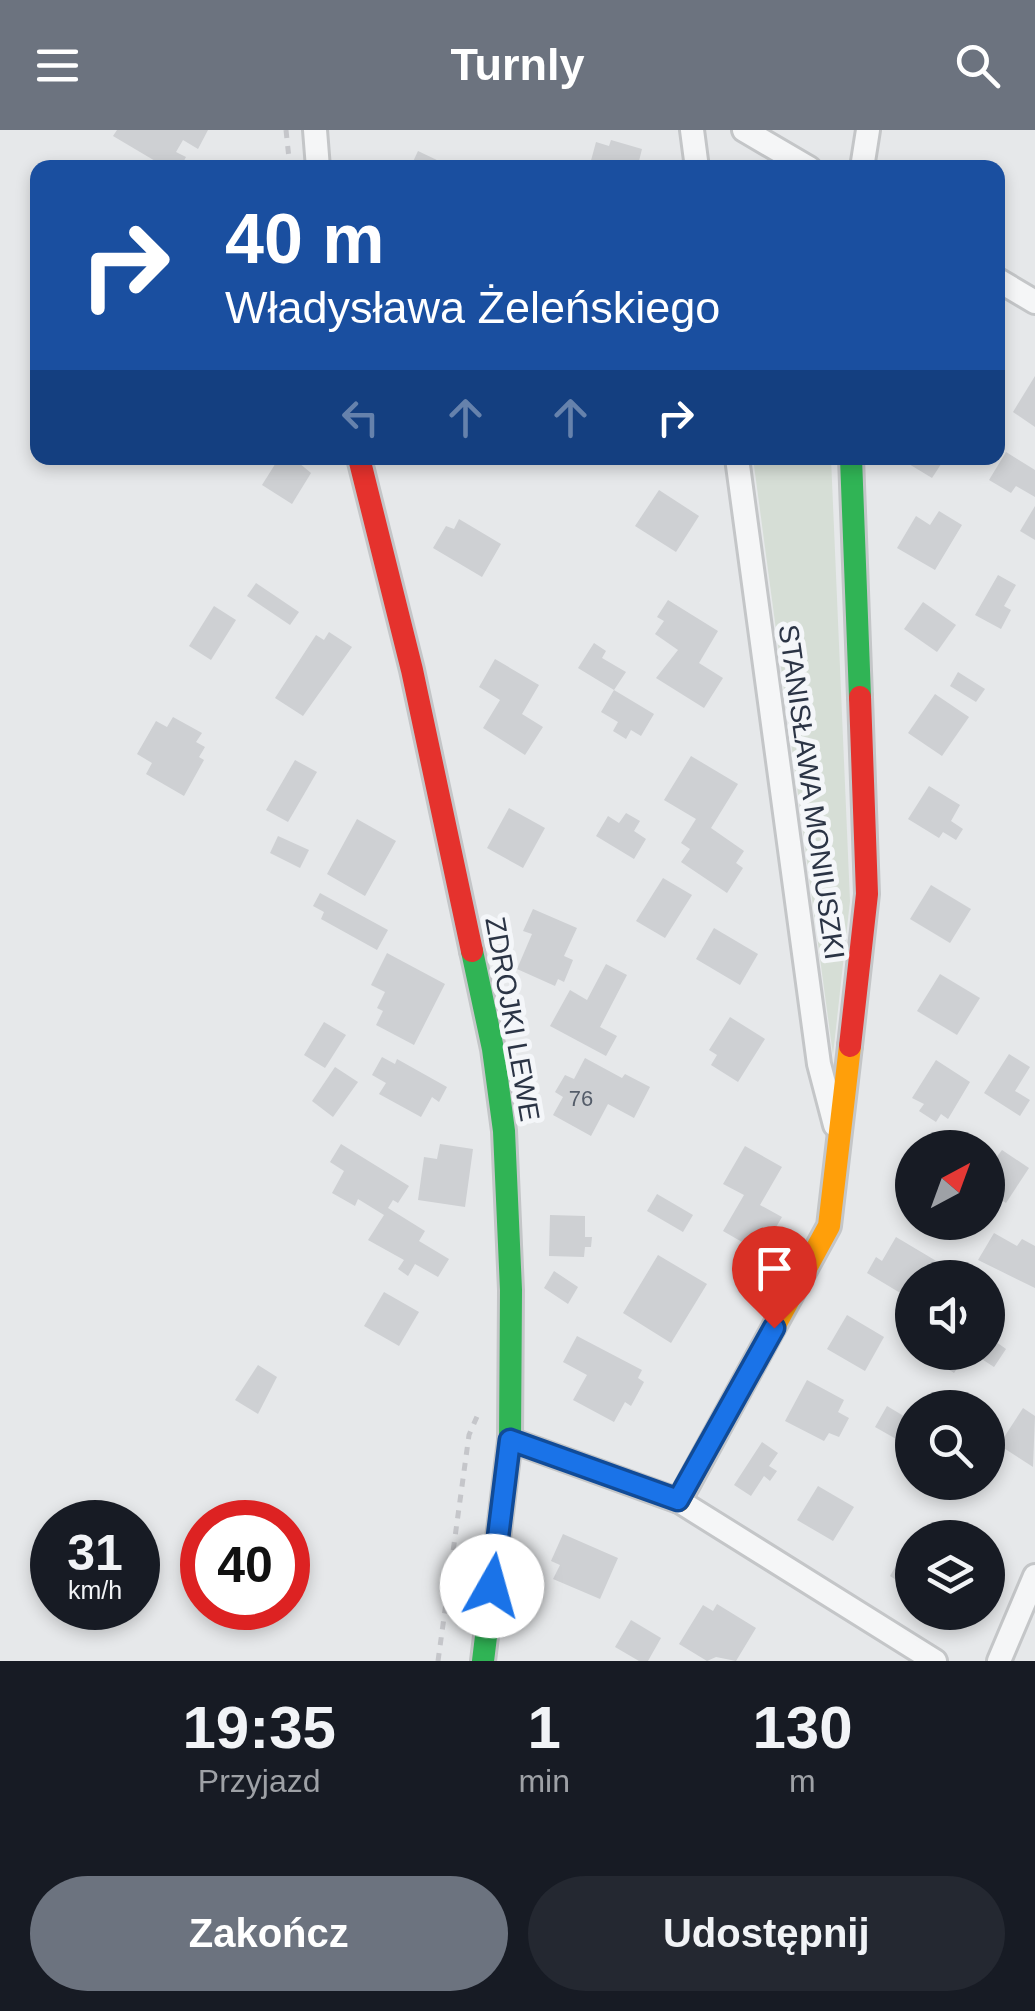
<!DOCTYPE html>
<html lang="pl">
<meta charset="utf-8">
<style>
:root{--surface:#171b24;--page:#242831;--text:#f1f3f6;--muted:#9ea1a6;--accent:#6c737f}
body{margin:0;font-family:Helvetica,sans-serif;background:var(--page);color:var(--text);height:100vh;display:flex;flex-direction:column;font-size:38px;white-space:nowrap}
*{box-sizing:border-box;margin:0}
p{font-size:32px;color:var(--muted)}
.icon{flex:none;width:55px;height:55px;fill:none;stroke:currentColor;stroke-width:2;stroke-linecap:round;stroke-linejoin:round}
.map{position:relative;height:1531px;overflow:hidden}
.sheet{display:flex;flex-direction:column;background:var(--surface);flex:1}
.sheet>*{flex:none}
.hud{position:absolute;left:30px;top:30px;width:975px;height:305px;border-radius:20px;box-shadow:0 5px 15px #0003;background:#1a4fa0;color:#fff;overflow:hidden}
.needle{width:65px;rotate:41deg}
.buttons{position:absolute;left:895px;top:1000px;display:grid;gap:20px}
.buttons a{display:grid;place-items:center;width:110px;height:110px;border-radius:50%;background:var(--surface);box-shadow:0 5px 15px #0003;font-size:50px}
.speed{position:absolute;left:30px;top:1370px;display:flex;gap:20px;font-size:50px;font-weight:700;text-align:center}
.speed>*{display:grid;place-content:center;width:130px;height:130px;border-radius:50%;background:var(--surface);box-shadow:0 5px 15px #0003;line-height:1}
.speed small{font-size:25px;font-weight:400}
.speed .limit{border:15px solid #d22;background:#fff;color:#111}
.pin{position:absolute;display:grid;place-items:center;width:85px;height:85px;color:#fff;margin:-102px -42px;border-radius:50% 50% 50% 0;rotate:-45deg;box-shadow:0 0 10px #0007}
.pin .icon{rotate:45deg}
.me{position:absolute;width:110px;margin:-55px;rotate:7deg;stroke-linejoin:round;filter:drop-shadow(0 0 8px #0008)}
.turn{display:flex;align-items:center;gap:35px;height:210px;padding:0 30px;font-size:45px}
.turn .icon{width:130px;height:130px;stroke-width:2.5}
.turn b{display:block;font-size:70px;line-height:85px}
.lanes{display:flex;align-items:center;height:95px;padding:0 30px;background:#0003;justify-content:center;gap:50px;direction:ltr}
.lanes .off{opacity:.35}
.eta{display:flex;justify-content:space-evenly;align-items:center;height:170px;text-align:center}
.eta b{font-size:60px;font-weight:700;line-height:70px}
.primary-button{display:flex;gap:20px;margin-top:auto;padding:20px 30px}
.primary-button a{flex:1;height:115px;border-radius:60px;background:var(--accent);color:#fff;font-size:40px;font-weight:700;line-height:115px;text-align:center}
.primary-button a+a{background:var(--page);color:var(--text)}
header{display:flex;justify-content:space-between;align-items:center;height:130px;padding:0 30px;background:var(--accent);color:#fff;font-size:45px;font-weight:700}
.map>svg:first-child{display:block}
</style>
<header><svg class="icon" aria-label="menu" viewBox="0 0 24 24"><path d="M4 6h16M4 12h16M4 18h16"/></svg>Turnly<svg class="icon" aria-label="search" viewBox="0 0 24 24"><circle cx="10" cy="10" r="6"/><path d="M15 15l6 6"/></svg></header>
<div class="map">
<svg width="1035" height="1531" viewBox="0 0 1035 1531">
<rect width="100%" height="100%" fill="#e6e8ea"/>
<path fill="#d6ded6" d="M753,328H831L850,771L833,925Z"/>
<g fill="#ced0d3">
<path d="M117,0H208L198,19L183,10L176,22L186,27L180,38H167L113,6Z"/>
<path d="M611,10L642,19L639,31L646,33L645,38H589L596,12L609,16Z"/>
<path d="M418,21L439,31L436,38H410Z"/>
<path d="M1035,246V297L1013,282Z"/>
<path d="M1006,322L1035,340V367L1016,356L1011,363L989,350Z"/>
<path d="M279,328H293L311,343L292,374L262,355Z"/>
<path d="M899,328H945L932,348Z"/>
<path d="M659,360L699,386L676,422L635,396Z"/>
<path d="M1035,376V410L1020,401Z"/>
<path d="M939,381L962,395L935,440L897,418L916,386L930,395Z"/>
<path d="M459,389L501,414L482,447L433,418L446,396L454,399Z"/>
<path d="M998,445L1016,455L1004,476L1011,480L1001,499L975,485Z"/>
<path d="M256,453L299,482L290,495L247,466Z"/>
<path d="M668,470L718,501L699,533L723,548L704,578L656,548L678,520L655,504L664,491L657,487Z"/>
<path d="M923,472L956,495L937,522L904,499Z"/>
<path d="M214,476L236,490L211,530L189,516Z"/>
<path d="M329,502L352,517L303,586L275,568L316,505L324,510Z"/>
<path d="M594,513L606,521L602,528L626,542L614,560L578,538Z"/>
<path d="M495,529L539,555L522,584L543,597L525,625L483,598L500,570L479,557Z"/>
<path d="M958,542L985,559L976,572L950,556Z"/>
<path d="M614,560L654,584L641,606L631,600L626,609L613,601L618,592L601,582Z"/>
<path d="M935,564L969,587L942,626L908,603Z"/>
<path d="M173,587L202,603L196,612L205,617L199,627L204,630L184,666L146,644L152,633L137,624L156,591L167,597Z"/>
<path d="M691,626L738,654L711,698L744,721L736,733L743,738L727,763L681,732L690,719L681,713L696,689L664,670Z"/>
<path d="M295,630L317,642L288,692L266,680Z"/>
<path d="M929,656L960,675L951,691L963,699L956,710L943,702L939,708L908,689Z"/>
<path d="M509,678L545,698L523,738L487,718Z"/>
<path d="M626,683L640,691L634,701L646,709L634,729L596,706L608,686L619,693Z"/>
<path d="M357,689L396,711L365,766L327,744Z"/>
<path d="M278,706L309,720L300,738L270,723Z"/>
<path d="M663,748L692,765L665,808L636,791Z"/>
<path d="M931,755L971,779L950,813L910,789Z"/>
<path d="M320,763L388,800L377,820L321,789L324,782L313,776Z"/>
<path d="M533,779L577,798L564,826L573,830L564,852L558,849L555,856L517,839L532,804L523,801Z"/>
<path d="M714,798L758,824L740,855L696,829Z"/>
<path d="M387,823L445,854L414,915L376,895L383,881L377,878L385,862L371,855Z"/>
<path d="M606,834L627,845L600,897L617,906L606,926L550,896L570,860L587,870Z"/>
<path d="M940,844L980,868L957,905L917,881Z"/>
<path d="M730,887L765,909L738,952L711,935L717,925L709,920Z"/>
<path d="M324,892L346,905L325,938L304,925Z"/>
<path d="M1009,924L1030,937L1015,961L1030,970L1020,986L984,963Z"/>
<path d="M382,927L395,934L397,929L447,957L439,972L432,967L421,987L379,964L386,953L372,945Z"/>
<path d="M585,928L622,948L625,944L650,957L634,988L608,974L591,1006L553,985L563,967L555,962L565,945L574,949Z"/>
<path d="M936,930L970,952L948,989L941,984L936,992L919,981L924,974L912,968Z"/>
<path d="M335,937L358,952L333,987L312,971Z"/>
<path d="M341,1014L409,1056L398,1073L393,1070L388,1078L425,1101L419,1111L449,1129L438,1147L415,1134L408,1146L398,1139L404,1130L368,1110L384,1085L358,1069L355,1076L332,1063L344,1041L330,1032Z"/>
<path d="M440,1014L473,1019L465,1077L418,1070L424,1027L437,1029Z"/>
<path d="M745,1016L782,1037L760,1075L782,1087L761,1123L723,1101L744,1065L723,1054Z"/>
<path d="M1002,1020L1029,1038L1006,1073L988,1061V1038Z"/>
<path d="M657,1064L693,1085L683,1102L647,1081Z"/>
<path d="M550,1085L585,1086V1107H592L591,1117H585L584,1127L549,1126Z"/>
<path d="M994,1103L1017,1116L1022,1109L1035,1116V1158L978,1130Z"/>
<path d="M896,1107L938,1132L928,1148H912V1170L867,1143L876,1127L882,1131Z"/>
<path d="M658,1125L707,1154L671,1213L623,1183Z"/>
<path d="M554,1141L578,1157L568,1174L544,1158Z"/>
<path d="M384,1162L419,1182L399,1216L364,1196Z"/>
<path d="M847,1185L884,1207L865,1241L827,1219Z"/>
<path d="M988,1196L997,1202L992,1209L1006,1219L994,1237L971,1222H988Z"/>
<path d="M577,1206L642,1240L638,1248L644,1252L631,1276L625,1272L614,1292L573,1270L587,1245L563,1232Z"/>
<path d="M922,1222H962L966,1225L954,1243Z"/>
<path d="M258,1235L277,1247L258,1284L235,1270Z"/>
<path d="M807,1250L844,1270L838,1282L849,1288L839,1307L829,1303L824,1311L785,1291Z"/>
<path d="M887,1276L912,1291V1318L875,1297Z"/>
<path d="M1023,1278L1035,1286L1033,1337L999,1315Z"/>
<path d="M762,1312L778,1323L769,1336L777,1341L770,1351L764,1346L751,1366L734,1355Z"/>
<path d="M818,1356L854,1377L833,1411L797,1390Z"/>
<path d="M563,1404L618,1428L600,1469L553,1449L560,1435L551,1431Z"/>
<path d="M901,1427L912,1434V1460L890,1446Z"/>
<path d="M717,1474L756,1498L736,1531L716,1527L707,1531L679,1514L703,1475L713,1481Z"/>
<path d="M631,1490L661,1508L648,1531H639L615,1517Z"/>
</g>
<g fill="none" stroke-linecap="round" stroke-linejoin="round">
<g stroke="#c4c6c8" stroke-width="28">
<g id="street">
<path d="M315,0L318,38"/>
<path d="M692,0L697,38"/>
<path d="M744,0L809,38"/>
<path d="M862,38L868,0"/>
<path d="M998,150L1035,172"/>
<path d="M737,328L819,934L835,995"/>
<path d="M510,1310L679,1371L935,1531"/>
<path d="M999,1531L1035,1446"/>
</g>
</g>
<g stroke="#c4c6c8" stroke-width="28">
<g id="fast">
<path d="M851,328L860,567"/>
<path d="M472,821L493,919L504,1001L511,1160L510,1310L483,1531"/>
</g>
</g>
<g stroke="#c4c6c8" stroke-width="28">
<path id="slow" d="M679,1371L829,1096L850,916"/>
</g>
<g stroke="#c4c6c8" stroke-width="28">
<g id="jam">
<path d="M359,328L412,540L472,821"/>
<path d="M850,916L867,764L860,567"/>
</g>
</g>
<g stroke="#c5c6ca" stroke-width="5" stroke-dasharray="8 8" stroke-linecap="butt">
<path d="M286,0L290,38"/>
<path d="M438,1531L469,1305L479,1282"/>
</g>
<use href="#street" stroke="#f5f6f7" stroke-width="22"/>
<use href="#fast" stroke="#30b455" stroke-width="22"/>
<use href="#slow" stroke="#ff9f0a" stroke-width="22"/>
<use href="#jam" stroke="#e5322d" stroke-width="22"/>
</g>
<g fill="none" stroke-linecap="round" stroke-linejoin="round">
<g stroke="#114b97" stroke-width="25">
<path id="route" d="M492,1456L510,1310L678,1370L774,1198"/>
</g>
<use href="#route" stroke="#1a73e8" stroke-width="18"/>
</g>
<g text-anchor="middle" stroke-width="10" stroke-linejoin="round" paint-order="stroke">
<g font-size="22" fill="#545c69">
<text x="581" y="976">76</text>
</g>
<g font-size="28" fill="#2b3445" stroke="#f4f6f9">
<text transform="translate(812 662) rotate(82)" y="10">STANISŁAWA MONIUSZKI</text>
<text transform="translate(513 889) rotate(80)" y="10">ZDROJKI LEWE</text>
</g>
</g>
</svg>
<div class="buttons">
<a><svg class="needle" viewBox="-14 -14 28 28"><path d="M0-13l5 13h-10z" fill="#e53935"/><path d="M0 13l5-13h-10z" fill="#9ea1a6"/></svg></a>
<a><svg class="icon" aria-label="sound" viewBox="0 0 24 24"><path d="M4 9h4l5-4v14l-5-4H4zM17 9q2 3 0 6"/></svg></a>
<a><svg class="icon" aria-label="search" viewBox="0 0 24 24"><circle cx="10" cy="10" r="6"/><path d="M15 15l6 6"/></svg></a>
<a><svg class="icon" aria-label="layers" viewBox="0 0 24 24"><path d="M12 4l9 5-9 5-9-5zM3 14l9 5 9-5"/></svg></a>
</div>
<div class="speed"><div>31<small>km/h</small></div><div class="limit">40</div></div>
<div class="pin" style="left:774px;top:1198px;background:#d93025"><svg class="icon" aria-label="arrive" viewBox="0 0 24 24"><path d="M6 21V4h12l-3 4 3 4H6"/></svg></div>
<svg class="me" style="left:492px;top:1456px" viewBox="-20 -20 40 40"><circle r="19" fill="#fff"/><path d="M0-13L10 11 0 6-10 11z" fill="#1a73e8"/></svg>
<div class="hud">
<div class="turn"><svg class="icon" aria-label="right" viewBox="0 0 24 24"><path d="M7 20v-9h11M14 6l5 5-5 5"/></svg><div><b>40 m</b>Władysława Żeleńskiego</div></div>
<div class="lanes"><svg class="icon off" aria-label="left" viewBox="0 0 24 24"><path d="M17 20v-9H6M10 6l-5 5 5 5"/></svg><svg class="icon off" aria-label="ahead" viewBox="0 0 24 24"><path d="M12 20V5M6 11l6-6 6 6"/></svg><svg class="icon off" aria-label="ahead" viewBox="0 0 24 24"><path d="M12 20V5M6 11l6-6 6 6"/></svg><svg class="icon" aria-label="right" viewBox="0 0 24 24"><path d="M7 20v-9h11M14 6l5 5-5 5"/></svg></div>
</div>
</div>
<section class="sheet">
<div class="eta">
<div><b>19:35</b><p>Przyjazd</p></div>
<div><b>1</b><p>min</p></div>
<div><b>130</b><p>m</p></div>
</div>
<div class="primary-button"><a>Zakończ</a><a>Udostępnij</a></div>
</section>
